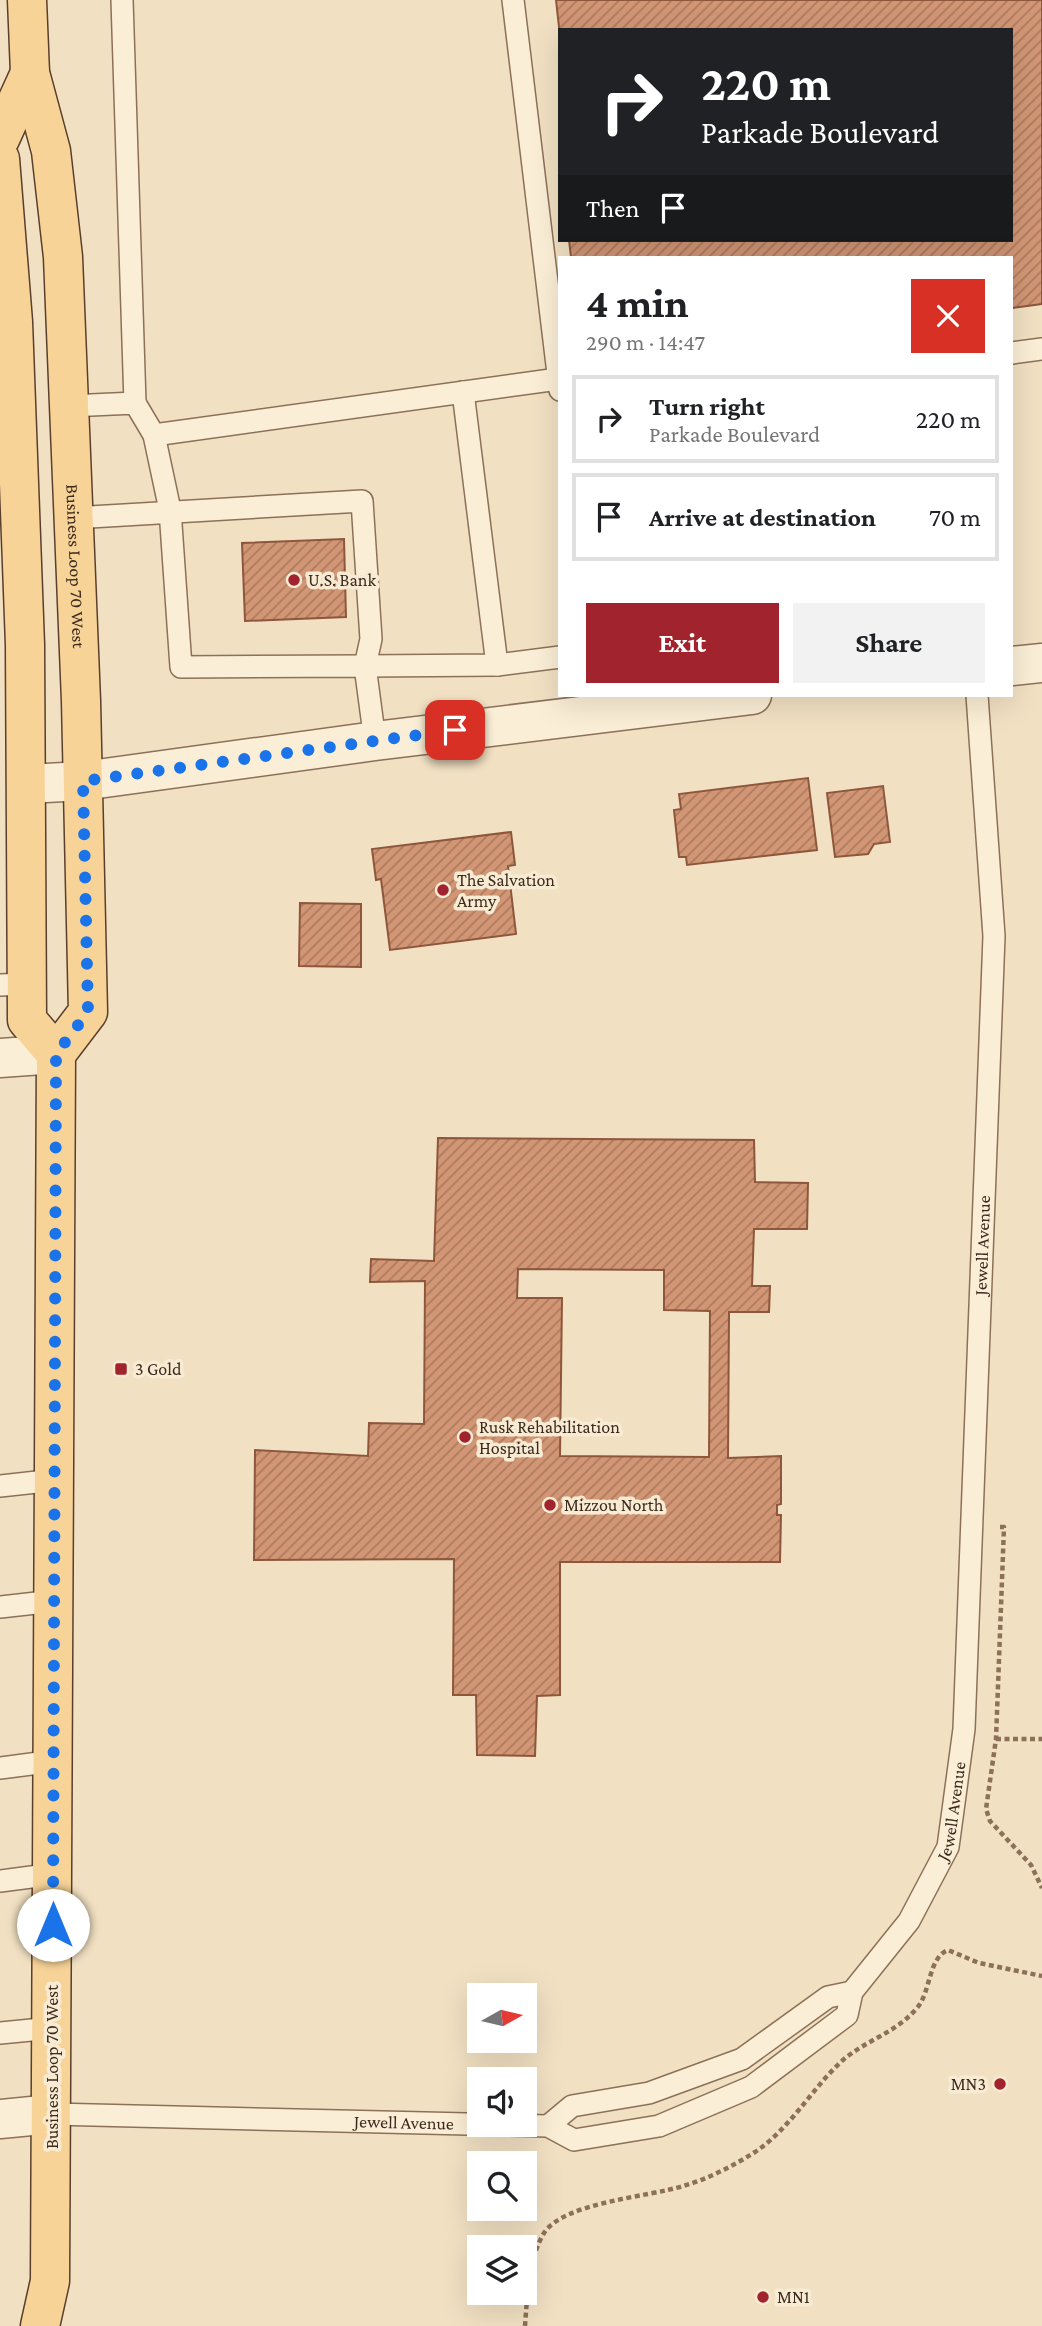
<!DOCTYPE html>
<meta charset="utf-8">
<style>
:root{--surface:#fff;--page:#f2f2f2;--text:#202124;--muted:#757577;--line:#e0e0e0;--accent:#a0232d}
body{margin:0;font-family:"Crimson Pro",serif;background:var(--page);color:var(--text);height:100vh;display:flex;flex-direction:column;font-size:26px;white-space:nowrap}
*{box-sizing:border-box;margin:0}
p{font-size:23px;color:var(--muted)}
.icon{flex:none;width:38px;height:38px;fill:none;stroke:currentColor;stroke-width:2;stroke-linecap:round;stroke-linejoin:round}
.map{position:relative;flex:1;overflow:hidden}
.drawer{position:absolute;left:558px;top:256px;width:455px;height:441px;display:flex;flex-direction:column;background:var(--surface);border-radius:0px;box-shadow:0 7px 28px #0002}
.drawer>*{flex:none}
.top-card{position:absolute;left:558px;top:28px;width:455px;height:214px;border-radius:0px;box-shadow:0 7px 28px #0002;background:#202124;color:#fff;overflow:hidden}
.needle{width:46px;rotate:82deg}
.buttons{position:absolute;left:467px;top:1983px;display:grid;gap:14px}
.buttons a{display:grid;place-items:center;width:70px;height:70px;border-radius:0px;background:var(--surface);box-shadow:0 7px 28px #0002;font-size:35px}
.pin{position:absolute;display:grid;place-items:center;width:60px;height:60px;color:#fff;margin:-30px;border-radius:14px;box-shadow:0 4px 10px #0006}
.me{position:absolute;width:77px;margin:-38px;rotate:0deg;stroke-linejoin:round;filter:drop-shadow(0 0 5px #0008)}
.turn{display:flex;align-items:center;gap:24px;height:147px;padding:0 28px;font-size:32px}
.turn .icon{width:91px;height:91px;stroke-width:2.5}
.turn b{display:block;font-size:49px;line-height:60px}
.then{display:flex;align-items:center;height:66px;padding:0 28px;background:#0003;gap:14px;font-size:26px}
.round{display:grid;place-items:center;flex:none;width:74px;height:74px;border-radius:0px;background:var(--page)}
.headline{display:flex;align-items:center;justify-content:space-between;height:119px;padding:0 28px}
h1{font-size:42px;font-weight:700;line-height:52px}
.button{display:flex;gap:14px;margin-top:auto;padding:14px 28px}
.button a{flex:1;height:80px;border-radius:0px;background:var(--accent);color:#fff;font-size:28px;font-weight:700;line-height:80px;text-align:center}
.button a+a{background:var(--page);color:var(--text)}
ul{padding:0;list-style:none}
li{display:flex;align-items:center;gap:21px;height:88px;margin:0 14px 10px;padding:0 14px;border:4px solid var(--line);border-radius:0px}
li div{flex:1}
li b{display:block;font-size:26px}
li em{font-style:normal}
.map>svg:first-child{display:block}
</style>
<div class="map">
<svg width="1042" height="2326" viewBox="0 0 1042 2326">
<defs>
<pattern id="building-hatch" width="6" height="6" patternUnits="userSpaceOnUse" patternTransform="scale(1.75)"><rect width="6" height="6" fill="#d29675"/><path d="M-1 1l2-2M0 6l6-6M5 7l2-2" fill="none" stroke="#ac7b5f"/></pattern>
</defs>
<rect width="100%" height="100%" fill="#f1e0c2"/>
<g fill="url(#building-hatch)" stroke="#8e573c" stroke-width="2" fill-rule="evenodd">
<path d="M556,0H1042V304L1012,308V257H571L569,240H1012V30H560V36Z"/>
<path d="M344,539L346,617L245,621L242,543Z"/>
<path d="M808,778L817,850L687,865L686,857H679L674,810L681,809L679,794Z"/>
<path d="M883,786L890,842L874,844L868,854L835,857L827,793Z"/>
<path d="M511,832L515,865L508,866L516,934L390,950L381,879L376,880L372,849Z"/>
<path d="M300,903L361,904V967L299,966Z"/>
<path d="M438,1138L754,1140L755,1182L808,1183L807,1229H754L752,1286H770L769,1312H729L728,1458L781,1456V1504L777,1505V1515H781L780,1562H560V1695L537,1696L535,1756L477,1755L476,1695H453L454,1559L254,1560L255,1450L368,1456L369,1423L424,1424L425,1281L370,1282L371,1259L434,1261ZM518,1269L664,1270V1310L710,1311L709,1457L560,1456L562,1298H517Z"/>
</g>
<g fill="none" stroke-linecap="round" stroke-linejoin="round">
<g stroke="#8d7058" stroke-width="24">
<g id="service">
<path d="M122,0L135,403"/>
<path d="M513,0L560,390"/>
<path d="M1012,353L1042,349"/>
<path d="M463,392L497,665"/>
<path d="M69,406L135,403L154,435L558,379"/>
<path d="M154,435L170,510L181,667L365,666L375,741"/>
<path d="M73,518L362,501L371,639L365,666L497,665L560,657"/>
<path d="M0,985L27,984"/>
<path d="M0,1486L55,1480"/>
<path d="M0,1607L54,1601"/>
<path d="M0,1768L54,1761"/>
<path d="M0,1881L54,1874"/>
<path d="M0,2033L52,2028"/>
<path id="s1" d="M52,2114L548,2126L574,2140L659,2126L751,2087L847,2015L852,1992L909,1921L948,1847L964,1729L994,936L977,695"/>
<path d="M548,2126L572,2106L649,2093L742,2059L828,1997L852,1992"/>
</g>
</g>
<g stroke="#8d7058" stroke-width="41">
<g id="minor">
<path d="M0,1058L56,1054"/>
<path d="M0,2119L52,2114"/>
</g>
</g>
<g stroke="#8d7058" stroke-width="41">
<g id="tertiary">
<path d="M1012,666L1042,663"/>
<path d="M27,784L83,781L375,741L752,695"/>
</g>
</g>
<g stroke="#5a3f2c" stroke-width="41">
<g id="primary">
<path id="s2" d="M27,0L30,73L51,151L63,257L81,701L88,1012L56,1054L50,2281L40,2326"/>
<path d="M0,139L30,73"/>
<path d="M0,159L13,322L25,645L27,1020L56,1054"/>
</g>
</g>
<g stroke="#8d7058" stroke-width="4.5" stroke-dasharray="5 3.5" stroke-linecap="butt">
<path d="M1000,1527H1004L996,1739L986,1809L990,1821L1031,1865L1042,1888"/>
<path d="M996,1739H1042"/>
<path d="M525,2326C527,2298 529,2257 544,2233C564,2202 649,2197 683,2186C708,2179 733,2166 755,2152C791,2128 812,2088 843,2060C866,2040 896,2033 917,2008C931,1992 928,1958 948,1950L979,1963L1042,1976"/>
</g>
<use href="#service" stroke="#fbeed6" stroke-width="21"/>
<use href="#minor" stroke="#fbeed6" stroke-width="38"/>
<use href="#tertiary" stroke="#fbeed6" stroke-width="38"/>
<use href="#primary" stroke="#f7d398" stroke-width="38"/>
</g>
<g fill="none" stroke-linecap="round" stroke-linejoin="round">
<path stroke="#1a73e8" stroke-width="12" stroke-dasharray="0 21.6" d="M53,1925L56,1054L88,1012L83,781L455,730"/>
</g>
<g fill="#a0232d" stroke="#f8ebd3" stroke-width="2.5">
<circle cx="294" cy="580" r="7"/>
<circle cx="443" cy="890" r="7"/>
<rect x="114" y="1362" width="14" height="14" rx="3.5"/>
<circle cx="465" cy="1437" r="7"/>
<circle cx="550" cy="1505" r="7"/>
<circle cx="1000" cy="2084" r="7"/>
<circle cx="763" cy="2297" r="7"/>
</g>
<g text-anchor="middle" stroke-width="7" stroke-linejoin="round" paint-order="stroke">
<g font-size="18" fill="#3c2a1d" stroke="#f8ebd3">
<text dy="6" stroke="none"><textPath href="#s2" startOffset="570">Business Loop 70 West</textPath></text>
<text dy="6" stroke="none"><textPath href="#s1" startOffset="1633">Jewell Avenue</textPath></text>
<text dy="6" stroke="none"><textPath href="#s1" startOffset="1066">Jewell Avenue</textPath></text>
<text transform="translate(52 2067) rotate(-90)" y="6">Business Loop 70 West</text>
<text dy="6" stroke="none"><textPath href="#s1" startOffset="352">Jewell Avenue</textPath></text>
</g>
<g font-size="18" fill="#3c2a1d" stroke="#f8ebd3" text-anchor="start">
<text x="308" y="586">U.S. Bank</text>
<text x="457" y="886">The Salvation<tspan x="457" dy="21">Army</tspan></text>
<text x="135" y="1375">3 Gold</text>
<text x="479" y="1433">Rusk Rehabilitation<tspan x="479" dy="21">Hospital</tspan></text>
<text x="564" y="1511">Mizzou North</text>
<text x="986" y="2090" text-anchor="end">MN3</text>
<text x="777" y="2303">MN1</text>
</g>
</g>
</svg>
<div class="buttons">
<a><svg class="needle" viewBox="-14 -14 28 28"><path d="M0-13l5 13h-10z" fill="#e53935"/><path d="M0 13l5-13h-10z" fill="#757577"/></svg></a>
<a><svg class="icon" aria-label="sound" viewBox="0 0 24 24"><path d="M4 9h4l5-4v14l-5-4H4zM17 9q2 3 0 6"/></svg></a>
<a><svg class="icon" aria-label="search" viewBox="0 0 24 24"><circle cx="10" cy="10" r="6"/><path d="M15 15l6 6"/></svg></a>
<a><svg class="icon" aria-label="layers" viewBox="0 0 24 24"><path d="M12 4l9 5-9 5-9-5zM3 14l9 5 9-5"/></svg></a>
</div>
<div class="pin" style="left:455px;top:730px;background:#d93025"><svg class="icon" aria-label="arrive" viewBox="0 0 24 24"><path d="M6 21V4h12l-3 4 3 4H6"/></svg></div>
<svg class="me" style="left:53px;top:1925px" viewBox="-20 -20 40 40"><circle r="19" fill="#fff"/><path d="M0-13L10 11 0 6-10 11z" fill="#1a73e8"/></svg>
<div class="top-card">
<div class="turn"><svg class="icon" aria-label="right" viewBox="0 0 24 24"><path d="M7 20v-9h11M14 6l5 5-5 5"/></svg><div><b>220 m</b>Parkade Boulevard</div></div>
<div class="then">Then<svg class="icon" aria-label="arrive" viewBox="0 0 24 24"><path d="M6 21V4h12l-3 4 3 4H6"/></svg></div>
</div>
<section class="drawer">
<div class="headline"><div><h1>4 min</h1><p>290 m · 14:47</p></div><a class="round" style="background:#d93025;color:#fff"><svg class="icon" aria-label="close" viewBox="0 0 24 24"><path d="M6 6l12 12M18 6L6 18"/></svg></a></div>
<ul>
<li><svg class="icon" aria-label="right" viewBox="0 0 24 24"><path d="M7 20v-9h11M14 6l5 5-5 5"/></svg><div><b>Turn right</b><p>Parkade Boulevard</p></div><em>220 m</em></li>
<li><svg class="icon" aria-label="arrive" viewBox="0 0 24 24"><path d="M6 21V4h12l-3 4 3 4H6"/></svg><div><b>Arrive at destination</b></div><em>70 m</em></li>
</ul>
<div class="button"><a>Exit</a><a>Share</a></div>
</section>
</div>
